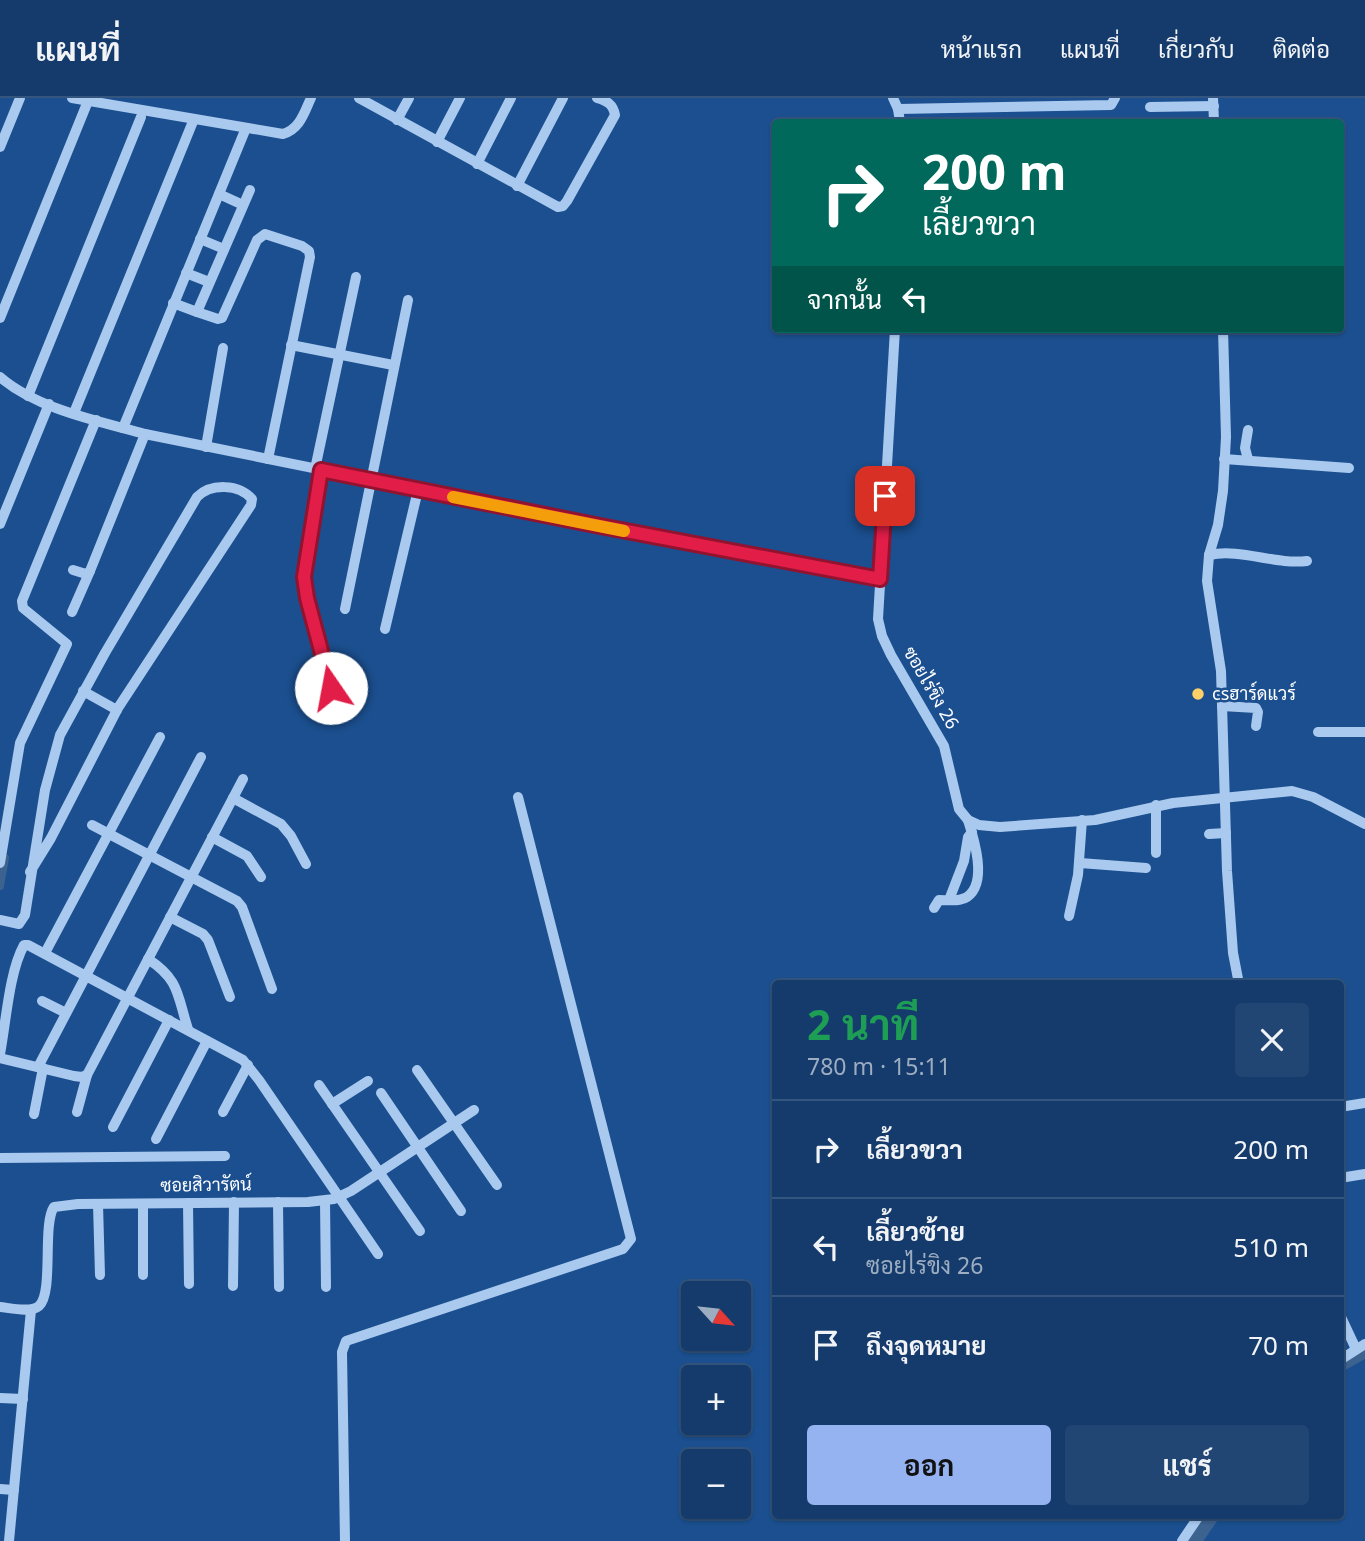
<!DOCTYPE html>
<html lang="th">
<meta charset="utf-8">
<style>
:root{--surface:#143b6b;--page:#214673;--text:#f1f3f6;--muted:#9dadc1;--line:#33557e;--accent:#95b2f1}
body{margin:0;font-family:"Noto Sans",Sarabun,sans-serif;background:var(--page);color:var(--text);height:100vh;display:flex;flex-direction:column;font-size:26px;white-space:nowrap}
*{box-sizing:border-box;margin:0}
p{font-size:23px;color:var(--muted)}
.icon{flex:none;width:38px;height:38px;fill:none;stroke:currentColor;stroke-width:2;stroke-linecap:round;stroke-linejoin:round}
.map{position:relative;flex:1;overflow:hidden}
.sheet{position:absolute;left:772px;top:882px;width:572px;height:539px;display:flex;flex-direction:column;background:var(--surface);border-radius:7px;box-shadow:0 2px 5px #0004,0 0 0 2px var(--line)}
.sheet>*{flex:none}
.top-card{position:absolute;left:772px;top:21px;width:572px;height:214px;border-radius:7px;box-shadow:0 2px 5px #0004,0 0 0 2px var(--line);background:#00695c;color:#fff;overflow:hidden}
.needle{width:46px;rotate:117deg}
.fabs{position:absolute;left:681px;top:1183px;display:grid;gap:14px}
.fabs a{display:grid;place-items:center;width:70px;height:70px;border-radius:7px;background:var(--surface);box-shadow:0 2px 5px #0004,0 0 0 2px var(--line);font-size:35px}
.pin{position:absolute;display:grid;place-items:center;width:60px;height:60px;color:#fff;margin:-30px;border-radius:14px;box-shadow:0 4px 10px #0006}
.me{position:absolute;width:77px;margin:-38px;rotate:348deg;stroke-linejoin:round;filter:drop-shadow(0 0 5px #0008)}
.turn{display:flex;align-items:center;gap:24px;height:147px;padding:0 35px;font-size:32px}
.turn .icon{width:91px;height:91px;stroke-width:2.5}
.turn b{display:block;font-size:49px;line-height:60px}
.then{display:flex;align-items:center;height:66px;padding:0 35px;background:#0003;gap:14px;font-size:26px}
.round{display:grid;place-items:center;flex:none;width:74px;height:74px;border-radius:7px;background:var(--page)}
.head{display:flex;align-items:center;justify-content:space-between;height:119px;padding:0 35px}
h1{font-size:42px;font-weight:700;line-height:52px;color:#1e9e55}
.primary-button{display:flex;gap:14px;margin-top:auto;padding:14px 35px}
.primary-button a{flex:1;height:80px;border-radius:7px;background:var(--accent);color:#111;font-size:28px;font-weight:700;line-height:80px;text-align:center}
.primary-button a+a{background:var(--page);color:var(--text)}
ul{padding:0;list-style:none}
li{display:flex;align-items:center;gap:21px;height:98px;padding:0 35px;border-top:2px solid var(--line)}
li div{flex:1}
li b{display:block;font-size:26px}
li em{font-style:normal}
header{display:flex;align-items:center;gap:42px;box-sizing:border-box;height:98px;padding:0 35px;background:var(--surface);border-bottom:2px solid var(--line)}
header strong{font-size:33px}
nav{display:flex;gap:38px;margin-inline-start:auto;font-size:24px}
.map>svg:first-child{display:block}
</style>
<header>
<strong>แผนที่</strong>
<nav><a>หน้าแรก</a><a>แผนที่</a><a>เกี่ยวกับ</a><a>ติดต่อ</a></nav>
</header>
<div class="map">
<svg width="1365" height="1443" viewBox="0 0 1365 1443">
<rect width="100%" height="100%" fill="#1b4f8f"/>
<g fill="none" stroke-linecap="round" stroke-linejoin="round">
<path stroke="#3c6290" stroke-width="8" d="M0,788L5,760"/>
<g stroke="#3c6290" stroke-width="14">
<path d="M1340,1267L1365,1253"/>
<path d="M1195,1443L1212,1418"/>
</g>
<g stroke="#a9c9ee" stroke-width="10">
<path d="M72,0L283,36C300,31 304,15 311,0"/>
<path d="M359,0L558,109L563,108L567,103L615,17C613,6 607,3 597,0"/>
<path d="M893,0L898,11L900,24"/>
<path d="M1213,0L1214,24"/>
<path d="M1150,9L1214,8"/>
<path d="M898,11L1111,7L1115,0"/>
<path d="M397,22L409,0"/>
<path d="M437,44L460,0"/>
<path d="M0,49L20,0"/>
<path d="M477,66L511,0"/>
<path d="M517,88L563,0"/>
<path d="M219,96L243,107"/>
<path d="M200,141L224,151"/>
<path d="M186,175L209,184"/>
<path d="M173,205L197,214L250,92"/>
<path d="M197,214L218,221L222,220L257,142L265,136L302,148L309,153L310,159L268,361"/>
<path d="M0,220L88,3"/>
<path d="M895,231L878,521L882,538L891,557L944,648L959,711L968,722L979,727L1000,729L1095,722L1173,705L1292,693L1313,699L1365,726"/>
<path d="M1223,231L1226,339L1223,393L1218,427L1209,457L1207,483L1221,573L1227,773L1233,855L1239,886"/>
<path d="M291,247L393,267"/>
<path d="M0,279C37,311 98,323 145,336L600,428L880,481"/>
<path d="M28,298L141,19"/>
<path d="M74,315L194,21"/>
<path d="M123,330L246,30"/>
<path d="M1248,332L1245,350L1248,361"/>
<path d="M206,349L223,250"/>
<path d="M1224,361L1349,370"/>
<path d="M315,371L356,179"/>
<path d="M321,372L304,479L307,500L331,590"/>
<path d="M0,426L49,306"/>
<path d="M1209,457C1241,450 1275,467 1307,463"/>
<path d="M73,472L86,476L90,473L145,336"/>
<path d="M345,511L408,202"/>
<path d="M72,514L90,473"/>
<path d="M385,531L418,392"/>
<path d="M83,593L117,612"/>
<path d="M1222,608L1256,610L1258,614L1256,628"/>
<path d="M1318,634H1365"/>
<path d="M233,700L281,726L291,738L306,766"/>
<path d="M1156,707V755"/>
<path d="M92,727L237,803L242,809L272,891"/>
<path d="M1209,736L1226,735"/>
<path d="M212,739L247,758L261,779"/>
<path d="M0,765L20,645L67,546L23,510L22,503L96,322"/>
<path d="M1080,765L1146,770"/>
<path d="M949,802L964,763L968,739L972,734"/>
<path d="M934,810L939,802C947,802 959,804 967,799C988,785 974,741 968,722"/>
<path d="M1069,818L1078,777L1082,722"/>
<path d="M170,819L203,836L208,842L230,899"/>
<path d="M0,822L19,826L25,817L45,692L60,637L105,555L197,399C211,385 239,386 252,401L251,407L118,610L51,740L30,774"/>
<path d="M45,855L160,639"/>
<path d="M148,861C180,882 177,897 188,931"/>
<path d="M42,903L66,915"/>
<path d="M0,956C6,925 9,874 24,847H28L243,962L259,982L378,1156"/>
<path d="M0,960L74,978L82,979L87,977"/>
<path d="M38,969L201,659"/>
<path d="M417,972L497,1087"/>
<path d="M319,987L420,1133"/>
<path d="M381,995L461,1113"/>
<path d="M332,1006L368,983"/>
<path d="M1340,1009L1365,1005"/>
<path d="M77,1014L87,977L243,681"/>
<path d="M223,1014L248,967"/>
<path d="M34,1016L43,970"/>
<path d="M113,1029L169,922"/>
<path d="M156,1041L207,943"/>
<path d="M0,1060L225,1058"/>
<path d="M1340,1080L1365,1076"/>
<path d="M325,1103L326,1189"/>
<path d="M278,1104L279,1189"/>
<path d="M188,1105L189,1186"/>
<path d="M98,1106L100,1177"/>
<path d="M143,1106V1177"/>
<path d="M233,1188L234,1104"/>
<path d="M0,1209C10,1210 31,1215 39,1208C54,1195 42,1126 54,1109L78,1106L308,1104L334,1101L351,1093L474,1012"/>
<path d="M1340,1217L1356,1251"/>
<path d="M1340,1262L1365,1246"/>
<path d="M0,1300L23,1301"/>
<path d="M0,1391L14,1392"/>
<path d="M9,1443L31,1212"/>
<path d="M345,1443L342,1254L346,1243L623,1151L631,1141L518,699"/>
<path d="M1182,1443L1199,1418"/>
</g>
</g>
<g fill="none" stroke-linecap="round" stroke-linejoin="round">
<g stroke="#92132f" stroke-width="18">
<path id="route" d="M331,590L307,500L304,479L321,372L600,428L880,481L885,398"/>
</g>
<use href="#route" stroke="#e11d48" stroke-width="12"/>
<path stroke="#f59e0b" stroke-width="12" d="M453,399L624,433"/>
</g>
<circle fill="#ffd166" stroke="#1b4f8f" stroke-width="2.5" cx="1198" cy="596" r="7"/>
<g text-anchor="middle" stroke-width="5" stroke-linejoin="round" paint-order="stroke">
<g font-size="18" fill="#fff" stroke="#1b4f8f">
<text transform="translate(931 590) rotate(60)" y="6">ซอยไร่ขิง 26</text>
<text transform="translate(206 1087) rotate(-1)" y="6">ซอยสิวารัตน์</text>
</g>
<g font-size="18" fill="#fff" stroke="#1b4f8f" text-anchor="start">
<text x="1212" y="602">csฮาร์ดแวร์</text>
</g>
</g>
</svg>
<div class="fabs">
<a><svg class="needle" viewBox="-14 -14 28 28"><path d="M0-13l5 13h-10z" fill="#e53935"/><path d="M0 13l5-13h-10z" fill="#9dadc1"/></svg></a>
<a>+</a>
<a>−</a>
</div>
<div class="pin" style="left:885px;top:398px;background:#d93025"><svg class="icon" aria-label="arrive" viewBox="0 0 24 24"><path d="M6 21V4h12l-3 4 3 4H6"/></svg></div>
<svg class="me" style="left:331px;top:590px" viewBox="-20 -20 40 40"><circle r="19" fill="#fff"/><path d="M0-13L10 11 0 6-10 11z" fill="#e11d48"/></svg>
<div class="top-card">
<div class="turn"><svg class="icon" aria-label="right" viewBox="0 0 24 24"><path d="M7 20v-9h11M14 6l5 5-5 5"/></svg><div><b>200 m</b>เลี้ยวขวา</div></div>
<div class="then">จากนั้น<svg class="icon" aria-label="left" viewBox="0 0 24 24"><path d="M17 20v-9H6M10 6l-5 5 5 5"/></svg></div>
</div>
<section class="sheet">
<div class="head"><div><h1>2 นาที</h1><p>780 m · 15:11</p></div><a class="round"><svg class="icon" aria-label="close" viewBox="0 0 24 24"><path d="M6 6l12 12M18 6L6 18"/></svg></a></div>
<ul>
<li><svg class="icon" aria-label="right" viewBox="0 0 24 24"><path d="M7 20v-9h11M14 6l5 5-5 5"/></svg><div><b>เลี้ยวขวา</b></div><em>200 m</em></li>
<li><svg class="icon" aria-label="left" viewBox="0 0 24 24"><path d="M17 20v-9H6M10 6l-5 5 5 5"/></svg><div><b>เลี้ยวซ้าย</b><p>ซอยไร่ขิง 26</p></div><em>510 m</em></li>
<li><svg class="icon" aria-label="arrive" viewBox="0 0 24 24"><path d="M6 21V4h12l-3 4 3 4H6"/></svg><div><b>ถึงจุดหมาย</b></div><em>70 m</em></li>
</ul>
<div class="primary-button"><a>ออก</a><a>แชร์</a></div>
</section>
</div>
